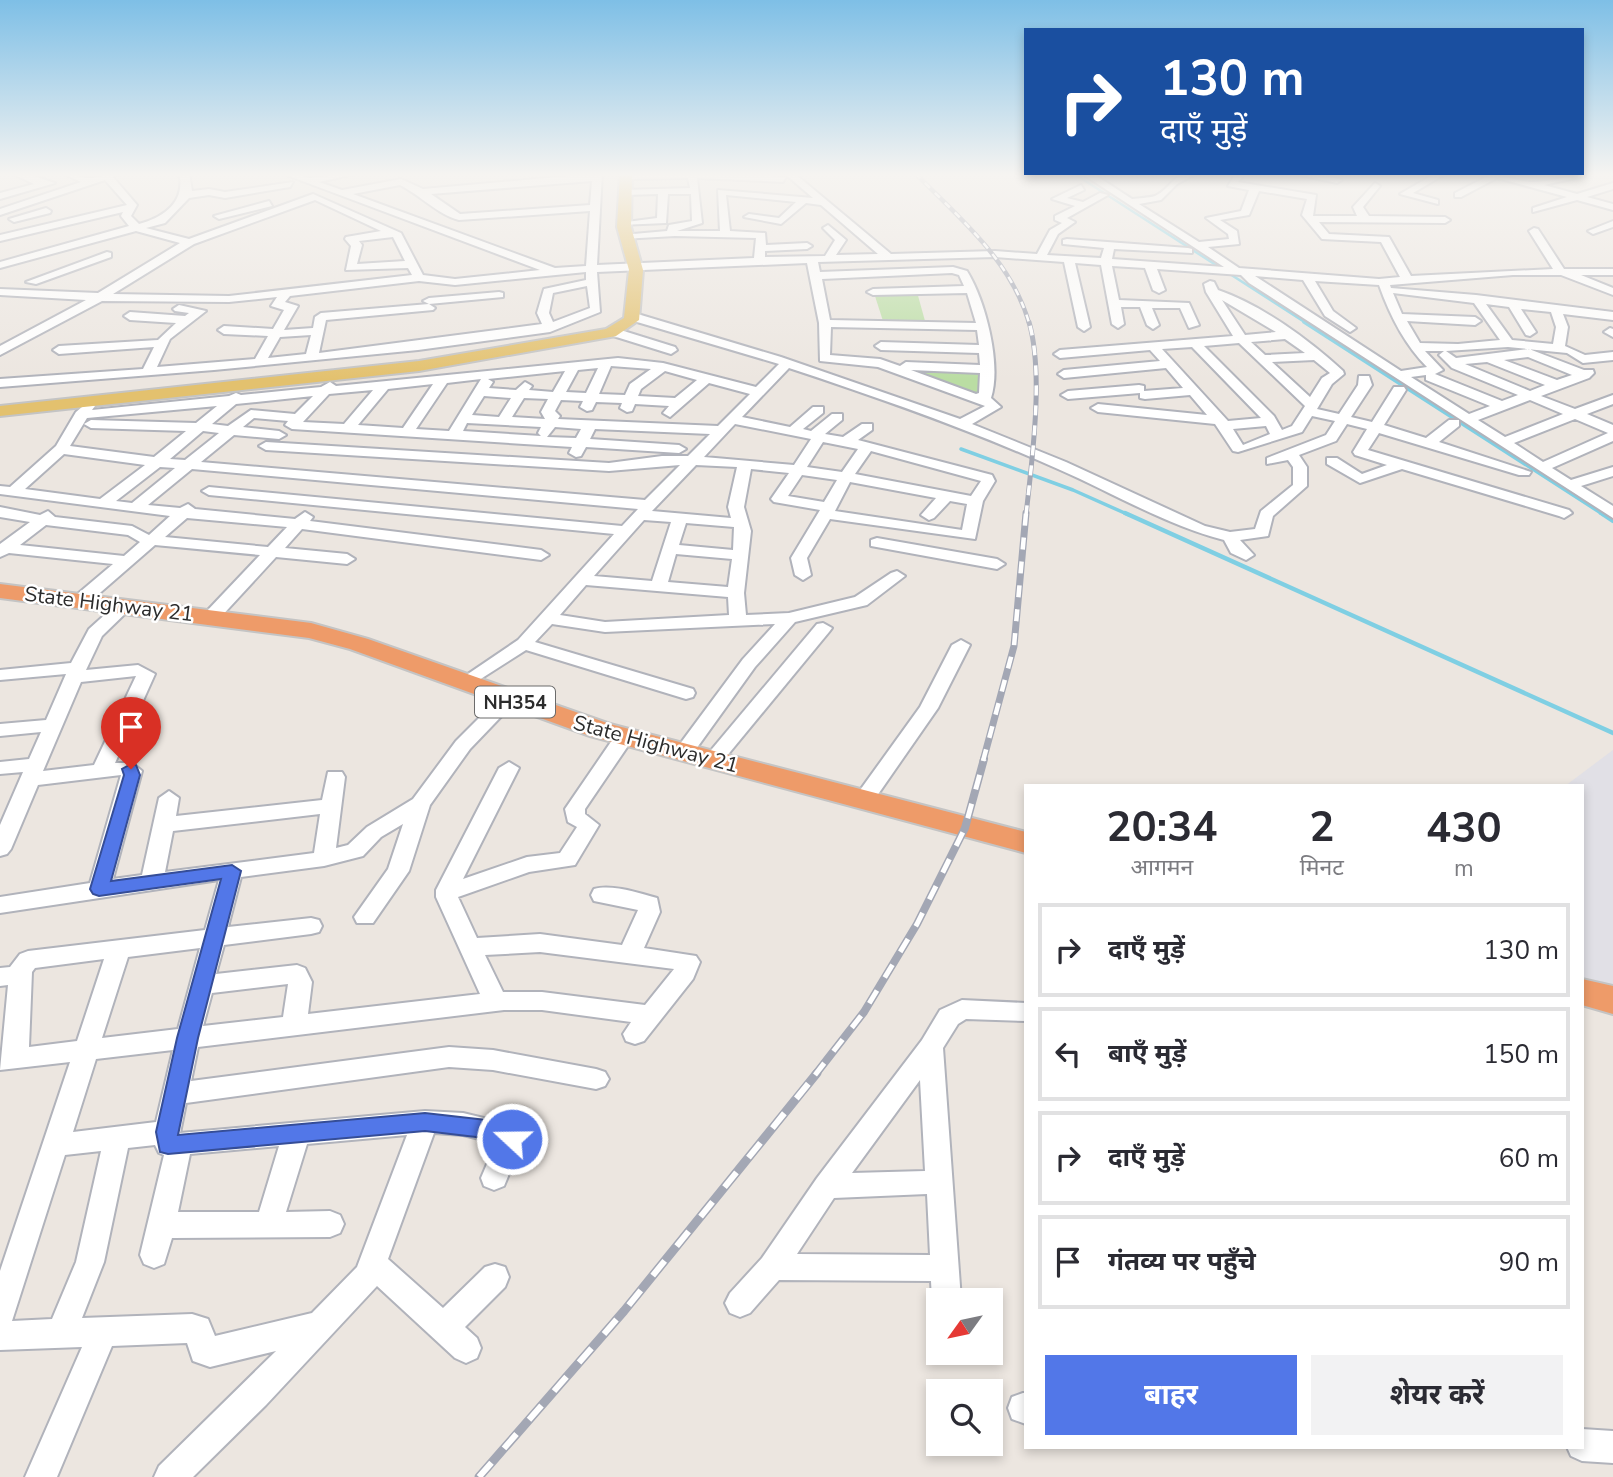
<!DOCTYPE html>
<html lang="hi">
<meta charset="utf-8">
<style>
:root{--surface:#fff;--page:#f2f2f3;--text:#2b2b33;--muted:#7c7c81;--line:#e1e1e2;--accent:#5277e8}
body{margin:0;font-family:"Nunito Sans","Noto Sans Devanagari",sans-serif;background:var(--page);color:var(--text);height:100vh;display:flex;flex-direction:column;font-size:26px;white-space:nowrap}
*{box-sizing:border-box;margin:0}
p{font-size:23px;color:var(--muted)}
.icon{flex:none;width:38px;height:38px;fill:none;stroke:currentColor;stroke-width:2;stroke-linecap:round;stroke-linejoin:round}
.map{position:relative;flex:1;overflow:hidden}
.panel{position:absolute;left:1024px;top:784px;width:560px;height:665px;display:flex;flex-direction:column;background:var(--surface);border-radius:0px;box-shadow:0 4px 10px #0003}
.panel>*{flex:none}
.top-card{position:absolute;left:1024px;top:28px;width:560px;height:147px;border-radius:0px;box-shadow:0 4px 10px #0003;background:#1a4fa0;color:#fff;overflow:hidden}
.needle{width:46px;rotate:237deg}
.buttons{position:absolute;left:926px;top:1288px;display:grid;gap:14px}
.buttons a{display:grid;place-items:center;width:77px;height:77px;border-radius:0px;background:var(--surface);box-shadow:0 4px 10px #0003;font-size:35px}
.pin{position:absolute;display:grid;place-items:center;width:60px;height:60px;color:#fff;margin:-72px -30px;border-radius:50% 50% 50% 0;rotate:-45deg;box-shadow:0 0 7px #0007}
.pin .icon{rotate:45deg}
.me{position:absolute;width:77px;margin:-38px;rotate:291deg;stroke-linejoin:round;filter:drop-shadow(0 0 5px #0008)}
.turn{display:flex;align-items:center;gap:24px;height:147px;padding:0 21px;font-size:32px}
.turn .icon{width:91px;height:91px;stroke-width:2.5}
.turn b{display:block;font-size:49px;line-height:60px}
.eta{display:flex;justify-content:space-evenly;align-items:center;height:119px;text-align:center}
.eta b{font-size:42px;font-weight:700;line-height:49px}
.cta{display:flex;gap:14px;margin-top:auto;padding:14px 21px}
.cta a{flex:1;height:80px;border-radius:0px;background:var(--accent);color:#fff;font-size:28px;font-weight:700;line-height:80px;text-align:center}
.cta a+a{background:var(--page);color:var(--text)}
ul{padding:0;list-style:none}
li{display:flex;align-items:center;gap:21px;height:94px;margin:0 14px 10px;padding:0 7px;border:4px solid var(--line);border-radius:0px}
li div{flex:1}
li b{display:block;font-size:26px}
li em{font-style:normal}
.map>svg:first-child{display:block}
</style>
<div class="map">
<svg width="1613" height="1477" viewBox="0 0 1613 1477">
<rect width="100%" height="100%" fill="#ece6e0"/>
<g fill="#e1e0e6">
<path d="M1079,173H1160L1152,183L1098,185Z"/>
<path d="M1613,750V988L1582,979V786H1565Z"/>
</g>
<g fill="#badda3">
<path d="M917,292L925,321H883L874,293Z"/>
<path d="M907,370L979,371L980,394L974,395Z"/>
</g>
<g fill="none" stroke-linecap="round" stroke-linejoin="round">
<path stroke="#7fcfe3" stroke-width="2.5" d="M1073,173L1306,323"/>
<g stroke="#7fcfe3" stroke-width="3.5">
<path d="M1304,322L1604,515"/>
<path d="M961,449L1073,490L1129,515"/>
</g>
<g stroke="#7fcfe3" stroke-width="4.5">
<path d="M1125,513L1613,733"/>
<path d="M1601,513L1613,521"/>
</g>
<g stroke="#b1b3bb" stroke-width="4">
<g id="minor">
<path d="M11,173H24L55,183L0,199V193L34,184Z"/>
<path d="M62,173C72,173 82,179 91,178C101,178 110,173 121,173L113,177L137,205L131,216L139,224C165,217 186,201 179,173H189L192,191L209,189L225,192L293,182L290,187L225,198L209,195L189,198L165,223L146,228L189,239L313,194L401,233L423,275L455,279L540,270L281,173H294L309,178L359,173L319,182L342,190L401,179L423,189L602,173L597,265L754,258L756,238L675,236L622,239V235L667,231L669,225L692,221L691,194H668L666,223L620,225L619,223L657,218L658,194L625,195L622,190L690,188L688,178L623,179L626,174L725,173L786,177L783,182L697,178L702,223L677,231H720L718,190L813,198L784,173H794L891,254L995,251L1037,254L1050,230L1062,223L1055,220V216L1075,206L1052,199L1081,185L1084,190L1067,198L1083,202L1100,193L1108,195L1067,218L1075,222L1058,234L1047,255L1101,258L1104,248L1063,244V240L1067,239L1188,248L1192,249V253L1114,249L1112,259L1224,267L1081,173H1092L1132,199C1138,198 1149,198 1155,196C1174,187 1169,173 1198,173L1177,184L1161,200L1139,204L1199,242L1229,239L1228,234L1206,218L1241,211L1249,190L1228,186L1236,173L1245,174L1238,182L1316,195L1313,216H1357L1353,207L1375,183L1380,186L1363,207L1369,216L1445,217L1450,220L1445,223L1319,222L1329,234L1389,237L1411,276L1553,269L1529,231L1534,228L1538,229L1564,269H1613V275H1581L1613,288V295L1561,275H1513L1390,285L1391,288L1476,295L1613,312V320L1563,314L1568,327L1565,346L1585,355L1613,352V360L1583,363L1567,353L1508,347L1446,351L1456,358L1529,349L1584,370H1593L1594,373L1589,378L1541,396L1575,409L1613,395V404L1587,414L1613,425V441L1552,468L1571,480L1613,467V476L1581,486L1613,506V518L1249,283L1241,275L1157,269L1165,290L1159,293L1153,290L1145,268L1112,266L1119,300L1189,303L1199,325L1189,328L1180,308H1152L1159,325L1153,329L1147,325L1140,307H1121L1124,324L1118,328L1112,324L1101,265L1075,263L1090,327L1084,331L1078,327L1064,262L995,257L818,262L820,272L953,267L967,271C985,300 1002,364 991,398L1001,407L972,424L1066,462L1205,526L1230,532L1255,529L1261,511L1293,485V467L1288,460L1267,464V458L1326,435L1335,421L1312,416L1302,432L1238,452L1233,451L1215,424L1098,412L1091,408L1098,404L1207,415L1190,395L1145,399L1140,398V393L1068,399L1061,395L1068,391L1139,385L1144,386V391L1183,388L1166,368L1064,378L1058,374L1064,370L1160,361L1150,350L1060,358L1054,354L1060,350L1233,336L1206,292L1204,284L1210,281L1214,282L1218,290C1262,305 1309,340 1343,371L1344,374L1332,384L1317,409L1339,414L1358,385L1359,376H1369L1372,385L1351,417L1372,422L1394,387H1404L1406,390L1384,425L1426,438L1449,420H1459V426L1439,442L1531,472L1529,475H1519L1379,433L1368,450L1569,510L1572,513L1564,518L1559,516L1402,469L1360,483L1327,464V458H1337L1362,474L1387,465L1355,455L1353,452L1367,429L1347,424L1336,441L1299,455L1307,467V486L1273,516L1268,536L1240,540L1254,555L1246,560L1231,553L1224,540C1166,525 1113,493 1058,469C971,430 880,398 789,368L742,417L790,427L813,407H823V413L803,429L811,431L832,414H842V420L825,434L843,437L862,424H872V430L858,440L992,475L995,481L983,501L975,539L830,519L807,558L811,575L803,580L795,575L791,558L820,510L774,502L771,499L789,473L751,469L744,507L751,531L744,593L746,615L789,613L855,597L891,573L897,571L905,576L867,605L795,622L755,667L691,756H677L674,752L677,748L743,659L775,624L605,632L552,624L535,642L693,689L695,693L693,697L686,699L526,650L468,687L462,686L459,682L462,678L518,640L614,534L209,495L202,491L209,487L622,526L638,509L192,469L148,505L180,508L188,504L195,509L295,519L305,512L313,517L310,521L541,550L549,555L541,560L302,529L285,548L347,554L355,559L347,564L276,557L218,620L212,621L203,616L206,612L260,555L155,545L86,605H74L72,601L74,597L113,564L9,553L0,557V544L30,522L0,517V507L40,515L48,511L55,517L132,526L149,535L170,516L0,494V486L10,487L56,446L76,412L88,402L95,406L92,410L229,396L236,393L241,395L321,387L330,382L336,386L618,358L663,363L756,387L779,364L627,319V313L631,312L781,357L960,419L985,406L878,367L820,361L819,323L807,263L597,272L600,312L550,332L418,350L214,370L0,387V379L143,369L154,347L59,354L53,350L59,346L158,340L176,323L130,320L124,316L130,312L185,316L189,313L175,311L173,309L179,305L206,311L170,339L157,367L255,359L268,336L224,334L218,330L224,326L273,329L284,310L271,306L277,297L229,302L102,301L0,355V346L86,300L0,295V289L98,293L180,243L136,231L0,268V262L129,226L121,216L123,212L0,241V235L127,205L105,180L0,215V209L81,182ZM592,181L590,205L460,214L431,194ZM400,185C420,195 437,214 459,220L590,211L586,266L555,268L353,194ZM1259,191L1307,199L1302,215L1322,239L1381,242L1400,277L1379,279L1239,268L1208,247L1239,244L1237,231L1220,220L1249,215ZM726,195L796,202L779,218L749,214L744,217L781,224L806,203L821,205L878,254L836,255L846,240L828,225L823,228L835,240L825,256L765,257V251L807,249L812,246L807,243L766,245L765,233L730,231ZM315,200L381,231L346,237L345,239L351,246L346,270L408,268L412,275L229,296L113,294L194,244ZM393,237L405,261L357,264L362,245L359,241ZM586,272V280L544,289L537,313L542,324L319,353L326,320L433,310L435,308L429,304L321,313L315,317L313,328L284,330L298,306L285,302L290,296L419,281L455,285ZM952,273L959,275L964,286L873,289L867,292L873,295L967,293L976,323L830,320L822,279ZM1255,276L1303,280L1325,316L1350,332L1356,328L1333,311L1315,281L1379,285C1390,316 1405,345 1427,367L1401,371ZM587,286L590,308L553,322L549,313L553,293ZM1393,293L1474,303L1500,340L1458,344L1420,343L1407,321L1475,325L1481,321L1475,317L1402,314ZM1222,300L1276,332L1245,335ZM1486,304L1509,307L1526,335L1530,336L1536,332L1521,309L1551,312L1556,327L1553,344L1512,340ZM831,327L977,330L979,345L881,342L875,346L881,350L979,353L980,365L906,362L900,366L880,359L830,355ZM311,335L306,354L268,358L280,337ZM1285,339L1305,353L1265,355L1251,342ZM1239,343L1305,406L1292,426L1282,430L1274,416L1204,346ZM1192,347L1261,418L1228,421L1162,349ZM1425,351H1444L1439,355L1452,368L1518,395L1502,401L1435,374L1443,370ZM1528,357L1572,375L1557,380L1504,360ZM1314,360L1330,373L1322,378L1310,397L1272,362ZM1487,362L1545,385L1530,391L1465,364ZM611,366L651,369L630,384L625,395L599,394ZM598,368L586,393L566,392L578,370ZM911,370L980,373L979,393L976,394ZM565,371L553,392L529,390L532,386L525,382L516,390L489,388L493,382L488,379ZM665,371L697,380L675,398L638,396L641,389ZM1426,375V380L1490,406L1469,414L1411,377ZM481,379L449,431L416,429L447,383ZM709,383L750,394L718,426L558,419L560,416L555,411L561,400L583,401L580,407L587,411L592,410L596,402L622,403L620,408L627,412L632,411L635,404L669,406L663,413L670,417ZM433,384L403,428L358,425L388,389ZM373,390L344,424L303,422L329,394ZM313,396L295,414L251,410L228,426L212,424L236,404ZM484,396L511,398L499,417L472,415ZM524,398L548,399L541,412L545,419L512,417ZM1530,400L1563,414L1505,437L1478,420ZM217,406L196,423L91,420L84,424L91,428L186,431L154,457L70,446L87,418ZM254,418L288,421L285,425L292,429L572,447L569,453L576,457L581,456L586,447L679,453L686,449L679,445L590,439L595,429L710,434L688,456H662L609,463L266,442L259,446L266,450L609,471L680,465L645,500L201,462L234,435L279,439L286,435L279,431L243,427ZM1575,419L1608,433L1543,462L1514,443ZM467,423L541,427L538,433L541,436L463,431ZM735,424L811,439L794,465L704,457ZM1266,426L1270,434L1243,445L1233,429ZM555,427L581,429L576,438L547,437ZM203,431L219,433L185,460L170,459ZM823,442L858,449L842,472L807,467ZM871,451L981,481L971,496L855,474ZM64,454L145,465L100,499L25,489ZM696,465L737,467L728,507L731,518L652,511ZM160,467L175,468L132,503L116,501ZM802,475L837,480L824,502L788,496ZM850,482L936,498L921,515L929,520L934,518L950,501L967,504L962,530L835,511ZM187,518L287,527L268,547L165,537ZM644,520L671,522L652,581L594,576ZM686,523L734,527L733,550L679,545ZM46,525L128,535L140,542L124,556L20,545ZM676,554L732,559L728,587L668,582ZM586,585L728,597L729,615L605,622L560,615Z"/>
<path d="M1290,173H1313L1342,180L1337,183Z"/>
<path d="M1436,173H1447L1413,193L1438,200V204L1400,194Z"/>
<path d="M1484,173C1500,173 1516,182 1532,182C1554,182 1576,173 1598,173L1544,185L1577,194L1613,183V189L1587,197L1613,204V210L1577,200L1533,212V208L1567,197L1497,178L1461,197H1455V193L1488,176Z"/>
<path d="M269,201L272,206L219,219L214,216Z"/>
<path d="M46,208L51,211L50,213L14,222L9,219Z"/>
<path d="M1613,221V227L1593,234L1588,231Z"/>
<path d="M107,252L111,253V257L36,284L26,282Z"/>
<path d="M499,292L503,293V297L429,304L423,301L429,298Z"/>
<path d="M614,328L675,347L677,350L671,354L610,335L608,332Z"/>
<path d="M1610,328L1613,329V337L1604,332Z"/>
<path d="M877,538L997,559L1005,564L997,569L871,546V540Z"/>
<path d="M126,600L134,605L102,636L86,670L138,665L155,674L115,763H132L142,771L113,879L142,875L159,798L169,791L179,798L176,816L322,800L328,772H342L345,777L336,848L348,845L367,827L413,799L456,741L502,695L509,693L518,699L470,749L430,805L409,871L373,923H357L354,917L388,869L403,824L381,837L363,856L324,866L241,877L228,927L311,918L319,920L322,926L319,932L311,934L224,945L216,974L297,965L305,968L312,982L308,1014L480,994L436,897V890L499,768L509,762L519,768L463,879L527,857L560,853L577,827L568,822L565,809L617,733L624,731L634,737L585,809V814L599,825L575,865L529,872L458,897L477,938L540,934L622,945L638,910L594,901L591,895L594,889C612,884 639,893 657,898L660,912L644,948L696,956L700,962L693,979L644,1041L635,1044L626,1041L623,1034L631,1022L542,1010H504L198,1047L191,1081L449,1047L493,1050L596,1069L605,1072L609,1079L605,1086L596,1089L493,1070L449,1067L186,1103L180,1133L425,1111L463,1113L521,1127L525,1135L504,1186L494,1190L484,1186L481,1178L496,1143L463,1135L434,1133L388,1259L443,1308L485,1267L495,1264L505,1267L509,1277L505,1287L465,1327L477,1338L481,1348L477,1358L466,1363L455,1358L377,1286L266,1405L193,1477H154L159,1466L276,1351L210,1367L193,1361L187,1343L112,1346L57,1477H25L82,1347L0,1350V1271L70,1062L0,1070L8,985L0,986V968L10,967L20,954L28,951L205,930L219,880L0,913V897L90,883L121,775L38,785L11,849L7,854L0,856V825L23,772L0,774V762L29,759L41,732L0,736V724L46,720L66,674L0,680V670L71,663L89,629L120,601ZM136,676L94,765L43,771L81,682ZM320,814L314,853L165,872L173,831ZM200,948L178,1029L102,1038L128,957ZM540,952L674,969L645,1005L542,992H503L485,955ZM104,959L77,1041L29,1047L32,972L35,968ZM288,984L283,1017L203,1026L212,993ZM173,1050L156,1122L73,1132L96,1059ZM407,1135L357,1267L312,1313L215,1336L208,1319L192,1314L82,1318L104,1262L128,1148L155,1145L159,1153L164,1155L140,1255L144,1264L154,1268L164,1264L172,1238L330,1237L340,1233L344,1224L340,1215L330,1211L286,1212L307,1144ZM279,1146L259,1212H178L190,1154ZM101,1151L76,1262L52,1319L12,1321L65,1155Z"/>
<path d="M823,623L832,628L829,632L721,763H707L704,759L707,755L817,624Z"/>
<path d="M961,640L970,645L938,708L872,803H858L855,798L858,793L920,707L952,645Z"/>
<path d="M962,1000L1026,1003V1021L966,1019L958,1024L943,1048L961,1300H938L937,1310L932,1300L931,1281L779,1280L750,1313L740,1317L730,1313L725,1303L730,1293L762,1258L817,1178L922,1040L940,1010ZM920,1080L925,1171L852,1173ZM927,1194L930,1255L797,1254L834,1198Z"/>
<path d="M1023,1393H1026V1424L1012,1419L1008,1408L1012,1397Z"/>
<path d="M1582,1429L1613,1431V1463L1582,1461L1571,1456L1567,1447H1582Z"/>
</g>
</g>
<g stroke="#c4c4c4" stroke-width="4">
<path id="major" d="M620,173H632L631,227L643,270L639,320L616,336L419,371L0,416V406L419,361L606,329L624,318L629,270L617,227Z"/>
</g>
<g stroke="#c4c4c4" stroke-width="4">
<g id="highway">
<path d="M0,584L311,623L368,639L610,724L1026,832V853L590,736L350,649L309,638L0,598Z"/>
<path d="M1582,979L1613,986V1014L1582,1005Z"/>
</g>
</g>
<use href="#minor" fill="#fff" fill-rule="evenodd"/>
<use href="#major" fill="#e3c16e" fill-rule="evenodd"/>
<use href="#highway" fill="#ee9b69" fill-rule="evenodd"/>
<g stroke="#a3a7b4" stroke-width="4.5">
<path id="rail-far4" d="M915,173C960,219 1011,260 1029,323"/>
</g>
<g stroke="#a3a7b4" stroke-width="5">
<path id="rail-far3" d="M1026,515C1032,459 1044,374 1029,322"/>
</g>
<g stroke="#a3a7b4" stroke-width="7">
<path id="rail-far2" d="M983,761L1014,646L1026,513"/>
</g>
<g stroke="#a3a7b4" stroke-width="8">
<path id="rail-far1" d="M815,1075L864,1012L917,924L965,828L984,759"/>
</g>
<g stroke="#a3a7b4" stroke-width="9">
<path id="rail" d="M479,1477L624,1311L817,1073"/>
</g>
<use href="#rail-far4" stroke="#fff" stroke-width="2.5" stroke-dasharray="7" stroke-linecap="butt"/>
<use href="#rail-far3" stroke="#fff" stroke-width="3.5" stroke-dasharray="10" stroke-linecap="butt"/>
<use href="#rail-far2" stroke="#fff" stroke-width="4.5" stroke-dasharray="12" stroke-linecap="butt"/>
<use href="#rail-far1" stroke="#fff" stroke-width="5" stroke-dasharray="15" stroke-linecap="butt"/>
<use href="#rail" stroke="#fff" stroke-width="6" stroke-dasharray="19" stroke-linecap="butt"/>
</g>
<linearGradient id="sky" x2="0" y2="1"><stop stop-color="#7ebfe6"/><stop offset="0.46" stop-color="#f6f4f1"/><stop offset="1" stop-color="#f6f4f1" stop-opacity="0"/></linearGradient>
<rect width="1613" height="380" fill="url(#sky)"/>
<path fill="#5277e8" stroke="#354d97" stroke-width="2" d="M131,764L136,765L140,775L111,881L232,865L241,871L198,1038L178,1135L425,1113L504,1122L519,1128L523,1139L520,1146L512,1148L504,1146L501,1140L425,1131L168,1154L160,1152L156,1132L177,1038L221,879L99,896L93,894L90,889L124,775L122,769Z"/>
<g text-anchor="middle" stroke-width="5" stroke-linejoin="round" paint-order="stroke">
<rect fill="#fff" stroke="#6b6b6b" stroke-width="2" x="475" y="686.5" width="80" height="31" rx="5"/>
<g font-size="19" font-weight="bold" fill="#2c2c2c">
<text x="515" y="709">NH354</text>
</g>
<g font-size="21" fill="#2c2c2c" stroke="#fff">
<text transform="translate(109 604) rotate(7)" y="7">State Highway 21</text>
<text transform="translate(656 744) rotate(15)" y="7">State Highway 21</text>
</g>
</g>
</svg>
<div class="buttons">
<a><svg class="needle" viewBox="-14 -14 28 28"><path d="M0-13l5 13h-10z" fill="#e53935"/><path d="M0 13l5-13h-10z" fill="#7c7c81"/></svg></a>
<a><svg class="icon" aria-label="search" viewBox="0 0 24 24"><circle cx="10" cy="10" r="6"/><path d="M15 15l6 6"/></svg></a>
</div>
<div class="pin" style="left:131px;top:769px;background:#d93025"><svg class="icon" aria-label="arrive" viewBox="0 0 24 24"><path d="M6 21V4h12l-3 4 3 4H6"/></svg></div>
<svg class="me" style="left:512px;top:1139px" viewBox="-20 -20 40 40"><circle r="17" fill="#5277e8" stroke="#fff" stroke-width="3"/><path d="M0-11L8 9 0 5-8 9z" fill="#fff"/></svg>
<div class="top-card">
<div class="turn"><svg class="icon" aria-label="right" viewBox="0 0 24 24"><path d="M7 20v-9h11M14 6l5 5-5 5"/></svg><div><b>130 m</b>दाएँ मुड़ें</div></div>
</div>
<section class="panel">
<div class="eta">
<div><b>20:34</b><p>आगमन</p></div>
<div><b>2</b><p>मिनट</p></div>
<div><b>430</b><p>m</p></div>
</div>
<ul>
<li><svg class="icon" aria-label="right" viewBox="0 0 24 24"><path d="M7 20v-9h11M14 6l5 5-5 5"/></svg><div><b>दाएँ मुड़ें</b></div><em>130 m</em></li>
<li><svg class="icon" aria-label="left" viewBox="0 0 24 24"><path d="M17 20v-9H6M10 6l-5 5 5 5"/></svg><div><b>बाएँ मुड़ें</b></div><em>150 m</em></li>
<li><svg class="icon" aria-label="right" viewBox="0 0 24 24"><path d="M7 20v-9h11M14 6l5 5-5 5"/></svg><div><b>दाएँ मुड़ें</b></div><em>60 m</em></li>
<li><svg class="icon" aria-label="arrive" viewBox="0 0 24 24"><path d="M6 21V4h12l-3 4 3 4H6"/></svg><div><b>गंतव्य पर पहुँचे</b></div><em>90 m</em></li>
</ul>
<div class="cta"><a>बाहर</a><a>शेयर करें</a></div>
</section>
</div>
